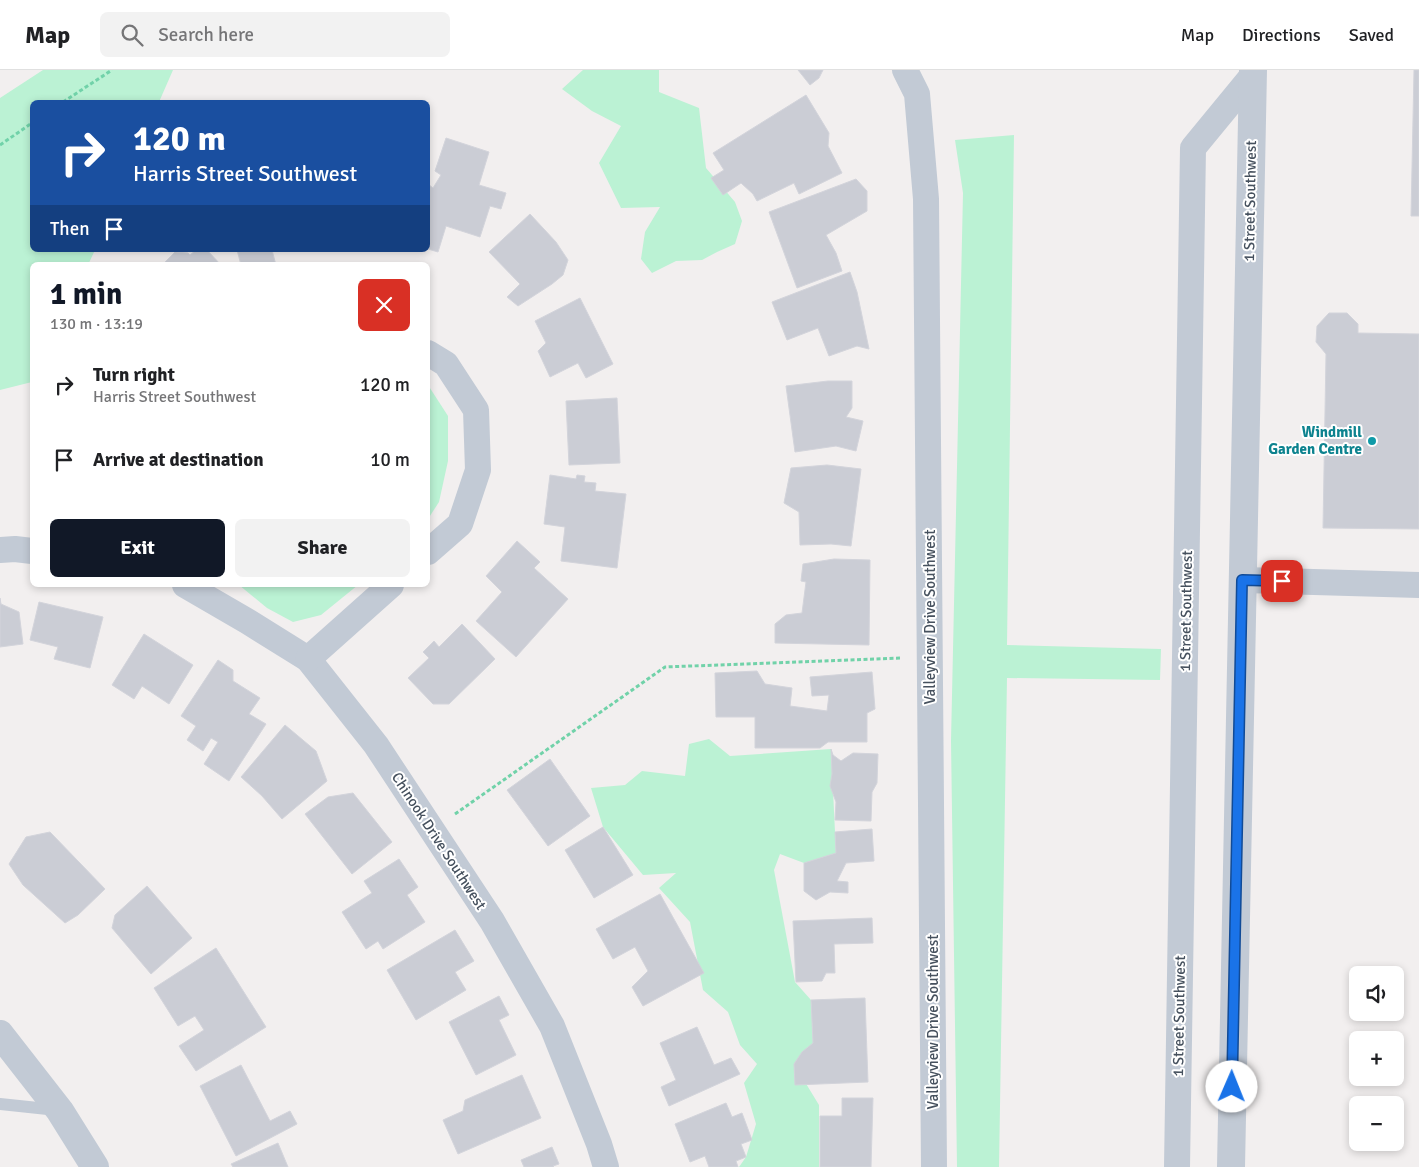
<!DOCTYPE html>
<meta charset="utf-8">
<style>
:root{--surface:#fff;--page:#f2f2f2;--text:#202124;--muted:#757577;--line:#e0e0e0;--accent:#111827}
body{margin:0;font-family:Signika,sans-serif;background:var(--page);color:var(--text);height:100vh;display:flex;flex-direction:column;font-size:19px;white-space:nowrap}
*{box-sizing:border-box;margin:0}
p{font-size:16px;color:var(--muted)}
.icon{flex:none;width:28px;height:28px;fill:none;stroke:currentColor;stroke-width:2;stroke-linecap:round;stroke-linejoin:round}
.map{position:relative;flex:1;overflow:hidden}
.side{position:absolute;left:30px;top:192px;width:400px;height:325px;display:flex;flex-direction:column;background:var(--surface);border-radius:8px;box-shadow:0 2px 8px #0003}
.side>*{flex:none}
.top-card{position:absolute;left:30px;top:30px;width:400px;height:152px;border-radius:8px;box-shadow:0 2px 8px #0003;background:#1a4fa0;color:#fff;overflow:hidden}
.tools{position:absolute;left:1349px;top:896px;display:grid;gap:10px}
.tools a{display:grid;place-items:center;width:55px;height:55px;border-radius:8px;background:var(--surface);box-shadow:0 2px 8px #0003;font-size:25px}
.pin{position:absolute;display:grid;place-items:center;width:42px;height:42px;color:#fff;margin:-21px;border-radius:10px;box-shadow:0 2px 8px #0006}
.me{position:absolute;width:55px;margin:-28px;rotate:1deg;stroke-linejoin:round;filter:drop-shadow(0 0 4px #0008)}
.turn{display:flex;align-items:center;gap:18px;height:105px;padding:0 20px;font-size:22px}
.turn .icon{width:65px;height:65px;stroke-width:2.5}
.turn b{display:block;font-size:35px;line-height:42px}
.then{display:flex;align-items:center;height:48px;padding:0 20px;background:#0003;gap:10px;font-size:19px}
.round{display:grid;place-items:center;flex:none;width:52px;height:52px;border-radius:8px;background:var(--page)}
.overview{display:flex;align-items:center;justify-content:space-between;height:85px;padding:0 20px}
h1{font-size:30px;font-weight:700;line-height:38px;color:var(--accent)}
.cta{display:flex;gap:10px;margin-top:auto;padding:10px 20px}
.cta a{flex:1;height:58px;border-radius:8px;background:var(--accent);color:#fff;font-size:20px;font-weight:700;line-height:58px;text-align:center}
.cta a+a{background:var(--page);color:var(--text)}
ul{padding:0;list-style:none}
li{display:flex;align-items:center;gap:15px;height:75px;padding:0 20px}
li div{flex:1}
li b{display:block;font-size:19px}
li em{font-style:normal}
header{display:flex;align-items:center;gap:30px;box-sizing:border-box;height:70px;padding:0 25px;background:var(--surface);border-bottom:1px solid var(--line)}
header strong{font-size:24px}
nav{display:flex;gap:28px;margin-inline-start:auto;font-size:18px}
.search{width:350px;height:45px;background:var(--page);display:flex;align-items:center;gap:12px;box-sizing:border-box;padding:0 18px;border-radius:8px;color:var(--muted);font-size:19px}
.map>svg:first-child{display:block}
</style>
<header>
<strong>Map</strong>
<div class="search"><svg class="icon" aria-label="search" viewBox="0 0 24 24"><circle cx="10" cy="10" r="6"/><path d="M15 15l6 6"/></svg>Search here</div>
<nav><a>Map</a><a>Directions</a><a>Saved</a></nav>
</header>
<div class="map">
<svg width="1419" height="1097" viewBox="0 0 1419 1097">
<rect width="100%" height="100%" fill="#f2efef"/>
<g fill="#bbf2d4">
<path d="M43,0H173L159,32H32V180H95L88,195H32V312L0,320V28Z"/>
<path d="M583,0H659V22L699,38L706,98L735,132L742,151L735,174L717,182L702,190L676,191L652,203L641,189L645,162L660,137L621,138L599,93L621,56L592,41L562,19Z"/>
<path d="M1014,65L1007,575L1161,579L1160,610L1007,608L999,1097H957L951,671L963,123L955,70Z"/>
<path d="M428,315L448,346V391L439,432L428,449Z"/>
<path d="M239,515H358L321,545L293,552L267,538Z"/>
<path d="M709,669L730,686L831,679L836,783L804,793L780,784L774,800L795,912L811,930L813,973L794,994L819,1035V1097H739L746,1087L756,1054L744,1013L757,994L740,975L728,942L703,920L690,852L659,818L676,803L643,805L603,757L591,718L625,715L642,701L685,706L689,674Z"/>
</g>
<g fill="#cbcdd5" stroke="#d3d4db">
<path d="M798,0H823L819,8L810,15Z"/>
<path d="M1414,0H1419V146H1411Z"/>
<path d="M806,25L829,63L828,76L842,103L799,124L794,113L757,131L753,124L741,113L723,125L711,108L724,100L713,83Z"/>
<path d="M446,68L489,82L479,115L506,123L501,139L490,136L480,167L446,156L438,182L428,179V114L433,118L441,105L435,101Z"/>
<path d="M856,109L867,121V141L826,165L836,183L842,201L797,218L769,142Z"/>
<path d="M530,144L556,172L568,190L563,205L552,214L518,236L507,227L520,214L489,182Z"/>
<path d="M196,180H207L221,195H162L175,182L188,183L190,185Z"/>
<path d="M237,180H272L276,195H241Z"/>
<path d="M850,202L857,222L869,279L857,276L829,286L818,258L787,270L772,232Z"/>
<path d="M580,228L613,294L586,308L578,293L550,307L538,281L546,273L535,251Z"/>
<path d="M1329,243H1347L1358,254V263L1419,264V459L1323,458L1326,284L1316,272L1317,256Z"/>
<path d="M828,311H852V338L846,347L863,351L856,381L836,376L795,382L786,316Z"/>
<path d="M617,328L620,393L569,395L566,331Z"/>
<path d="M827,395L861,399L851,476L831,474L800,475L799,442L784,433L791,398Z"/>
<path d="M550,405L576,409L577,405L585,406L584,412L596,413L595,421L626,424L617,498L561,491L565,457L544,454Z"/>
<path d="M517,471L540,492L534,498L568,529L516,587L476,551L502,522L486,506Z"/>
<path d="M834,489L870,490L869,575L775,573V554L786,545L802,543L806,512L801,511L803,494Z"/>
<path d="M0,528L1,534L19,542L23,574L0,577Z"/>
<path d="M39,532L103,547L90,598L54,589L58,577L30,570Z"/>
<path d="M462,554L495,589L449,634H433L408,608L429,588L423,582L434,571L439,577Z"/>
<path d="M144,564L193,595L169,634L142,616L134,629L112,615Z"/>
<path d="M218,590L233,600V611L260,628L249,644L266,654L229,711L204,694L218,672L211,668L203,681L187,670L196,656L181,646Z"/>
<path d="M757,601L765,614L792,618L790,636L827,641L829,625L812,626L810,607L872,602L875,639L867,643V672H828L820,678H755V647H716L715,603Z"/>
<path d="M285,655L316,681L327,711L282,749L262,726L241,707Z"/>
<path d="M831,679L833,685L841,691L853,683L878,684L877,713L872,722L871,751L835,750L836,732L830,716L832,704Z"/>
<path d="M550,689L590,746L548,776L507,720Z"/>
<path d="M353,723L392,772L352,804L305,744L328,727Z"/>
<path d="M603,757L633,805L594,828L565,780Z"/>
<path d="M872,759L874,791L846,793L837,811L848,812V823L830,822L816,830L804,821V793L836,783L835,762Z"/>
<path d="M50,762L105,819L78,845L65,853L23,815L9,794L26,767Z"/>
<path d="M399,789L418,817L407,825L425,852L383,879L378,871L366,879L342,842L372,823L364,811Z"/>
<path d="M147,816L192,868L151,904L112,858L115,845Z"/>
<path d="M660,824L704,903L643,936L632,917L648,901L635,877L613,889L596,859Z"/>
<path d="M872,848L873,873L834,874L835,903H826L822,911L796,912L793,851Z"/>
<path d="M455,860L474,891L455,902L466,920L416,950L387,900Z"/>
<path d="M216,878L266,957L196,1001L179,976L204,960L195,946L178,956L154,918Z"/>
<path d="M499,926L509,945L499,950L516,985L476,1005L449,952Z"/>
<path d="M865,928L868,1012L795,1015L794,994L802,982L813,973L811,930Z"/>
<path d="M697,957L714,995L731,988L740,1004L669,1036L661,1017L676,1010L660,973Z"/>
<path d="M241,995L270,1051L290,1041L297,1054L236,1086L200,1016Z"/>
<path d="M522,1005L541,1048L458,1084L443,1050L463,1041L465,1030Z"/>
<path d="M842,1028H873L871,1097H820V1046H842Z"/>
<path d="M726,1033L732,1047L742,1043L752,1070L741,1074L746,1087L736,1091L738,1097H709L705,1086L690,1092L675,1054Z"/>
<path d="M278,1073L288,1097H233L231,1094Z"/>
<path d="M552,1077L559,1094L553,1096L554,1097H524L521,1090Z"/>
</g>
<g fill="none" stroke-linecap="round" stroke-linejoin="round">
<g stroke="#71d2a9" stroke-width="3" stroke-dasharray="4 2.5" stroke-linecap="butt">
<path d="M63,32L112,0"/>
<path d="M0,75L32,53"/>
<path d="M455,744L665,597L902,588"/>
</g>
<path stroke="#c2cad5" stroke-width="12" d="M0,1034L57,1040"/>
<g stroke="#c2cad5" stroke-width="26">
<path d="M905,0L917,24L926,129L934,1097"/>
<path d="M428,283L446,294L476,340L478,400L460,454L428,482"/>
<path d="M0,480L15,479L32,481"/>
<path d="M1242,510L1419,515"/>
<path d="M185,515L247,551L308,589L376,675L492,851L552,956L599,1074L606,1097"/>
<path d="M308,589L391,515"/>
<path d="M1177,1097L1193,78L1253,5"/>
</g>
<g stroke="#c2cad5" stroke-width="28">
<path d="M0,964L60,1041L95,1097"/>
<path d="M1231,1097L1253,0"/>
</g>
</g>
<g fill="none" stroke-linecap="round" stroke-linejoin="round">
<g stroke="#114b97" stroke-width="12">
<path id="route" d="M1232,1017L1242,510L1282,511"/>
</g>
<use href="#route" stroke="#1a73e8" stroke-width="9"/>
</g>
<circle fill="#0f9aa8" stroke="#fff" stroke-width="2" cx="1372" cy="371" r="5"/>
<g text-anchor="middle" stroke-width="4" stroke-linejoin="round" paint-order="stroke">
<g font-size="15" fill="#46515e" stroke="#fff">
<text transform="translate(1250 131) rotate(-89)" y="5">1 Street Southwest</text>
<text transform="translate(1186 541) rotate(-89)" y="5">1 Street Southwest</text>
<text transform="translate(930 547) rotate(-90)" y="5">Valleyview Drive Southwest</text>
<text transform="translate(439 771) rotate(57)" y="5">Chinook Drive Southwest</text>
<text transform="translate(1179 946) rotate(-89)" y="5">1 Street Southwest</text>
<text transform="translate(933 952) rotate(-90)" y="5">Valleyview Drive Southwest</text>
</g>
<g font-size="15" font-weight="bold" fill="#0d838f" stroke="#fff" text-anchor="end">
<text x="1362" y="367">Windmill<tspan x="1362" dy="17">Garden Centre</tspan></text>
</g>
</g>
</svg>
<div class="tools">
<a><svg class="icon" aria-label="sound" viewBox="0 0 24 24"><path d="M4 9h4l5-4v14l-5-4H4zM17 9q2 3 0 6"/></svg></a>
<a>+</a>
<a>−</a>
</div>
<div class="pin" style="left:1282px;top:511px;background:#d93025"><svg class="icon" aria-label="arrive" viewBox="0 0 24 24"><path d="M6 21V4h12l-3 4 3 4H6"/></svg></div>
<svg class="me" style="left:1232px;top:1017px" viewBox="-20 -20 40 40"><circle r="19" fill="#fff"/><path d="M0-13L10 11 0 6-10 11z" fill="#1a73e8"/></svg>
<div class="top-card">
<div class="turn"><svg class="icon" aria-label="right" viewBox="0 0 24 24"><path d="M7 20v-9h11M14 6l5 5-5 5"/></svg><div><b>120 m</b>Harris Street Southwest</div></div>
<div class="then">Then<svg class="icon" aria-label="arrive" viewBox="0 0 24 24"><path d="M6 21V4h12l-3 4 3 4H6"/></svg></div>
</div>
<section class="side">
<div class="overview"><div><h1>1 min</h1><p>130 m · 13:19</p></div><a class="round" style="background:#d93025;color:#fff"><svg class="icon" aria-label="close" viewBox="0 0 24 24"><path d="M6 6l12 12M18 6L6 18"/></svg></a></div>
<ul>
<li><svg class="icon" aria-label="right" viewBox="0 0 24 24"><path d="M7 20v-9h11M14 6l5 5-5 5"/></svg><div><b>Turn right</b><p>Harris Street Southwest</p></div><em>120 m</em></li>
<li><svg class="icon" aria-label="arrive" viewBox="0 0 24 24"><path d="M6 21V4h12l-3 4 3 4H6"/></svg><div><b>Arrive at destination</b></div><em>10 m</em></li>
</ul>
<div class="cta"><a>Exit</a><a>Share</a></div>
</section>
</div>
